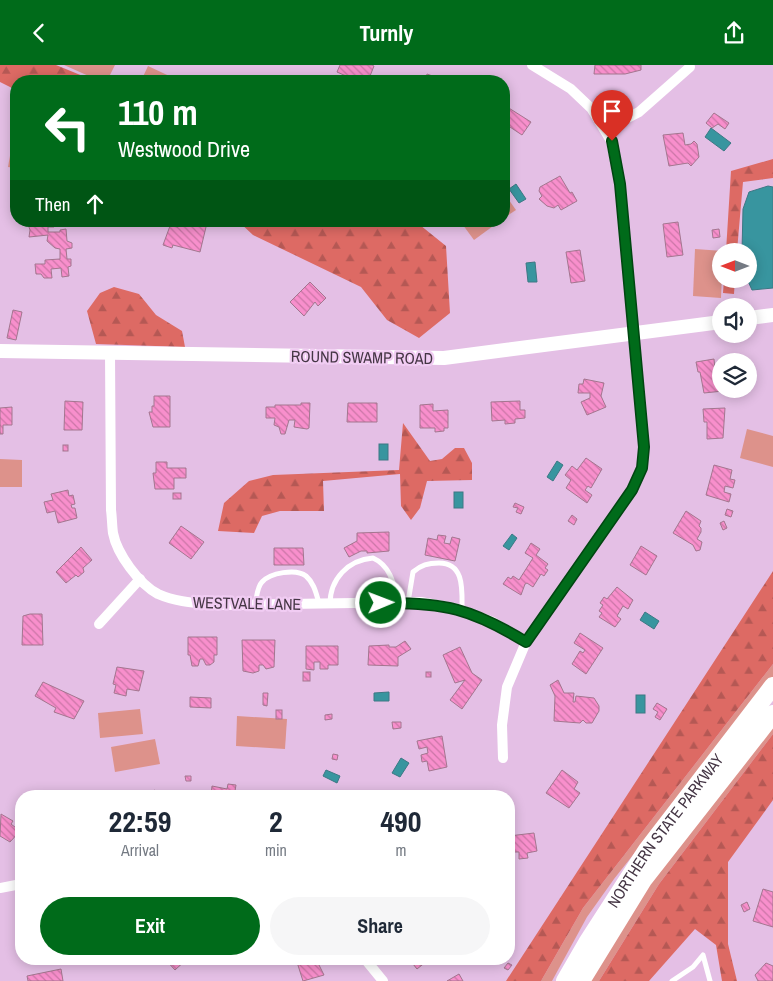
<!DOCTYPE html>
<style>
:root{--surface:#fff;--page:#f6f6f7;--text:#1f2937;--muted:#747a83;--accent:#006b1a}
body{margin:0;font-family:"Archivo Narrow",sans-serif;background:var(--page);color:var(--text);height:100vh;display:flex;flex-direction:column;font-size:19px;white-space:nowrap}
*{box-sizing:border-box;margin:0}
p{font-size:16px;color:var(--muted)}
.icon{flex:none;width:28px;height:28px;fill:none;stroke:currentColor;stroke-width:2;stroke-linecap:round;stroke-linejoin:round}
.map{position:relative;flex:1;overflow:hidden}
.details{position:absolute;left:15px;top:725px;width:500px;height:175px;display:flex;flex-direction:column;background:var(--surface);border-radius:20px;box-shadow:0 2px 12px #0003}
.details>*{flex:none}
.guide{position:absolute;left:10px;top:10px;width:500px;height:152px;border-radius:20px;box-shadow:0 2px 12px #0003;background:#006b1a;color:#fff;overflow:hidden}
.needle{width:32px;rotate:270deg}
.buttons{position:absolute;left:712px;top:178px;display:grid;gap:10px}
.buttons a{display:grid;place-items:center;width:45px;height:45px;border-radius:50%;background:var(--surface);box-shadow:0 2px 12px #0003;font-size:25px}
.pin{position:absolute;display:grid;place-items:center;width:42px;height:42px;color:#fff;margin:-51px -21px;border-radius:50% 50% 50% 0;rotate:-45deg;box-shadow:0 0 5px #0007}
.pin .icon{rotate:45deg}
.me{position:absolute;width:55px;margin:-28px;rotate:89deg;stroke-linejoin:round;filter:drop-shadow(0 0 4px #0008)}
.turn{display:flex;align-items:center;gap:18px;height:105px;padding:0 25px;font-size:22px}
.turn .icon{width:65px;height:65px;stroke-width:2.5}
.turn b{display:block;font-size:35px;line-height:42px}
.then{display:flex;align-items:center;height:48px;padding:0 25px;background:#0003;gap:10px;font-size:19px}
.eta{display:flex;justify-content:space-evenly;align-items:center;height:85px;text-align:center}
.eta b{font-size:30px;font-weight:700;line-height:35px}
.cta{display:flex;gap:10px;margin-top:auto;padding:10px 25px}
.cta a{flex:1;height:58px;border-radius:30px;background:var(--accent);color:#fff;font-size:20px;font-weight:700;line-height:58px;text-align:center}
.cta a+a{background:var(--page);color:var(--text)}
header{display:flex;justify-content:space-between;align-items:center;height:65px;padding:0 25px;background:var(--accent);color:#fff;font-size:22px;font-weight:700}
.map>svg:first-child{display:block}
</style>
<header><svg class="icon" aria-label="back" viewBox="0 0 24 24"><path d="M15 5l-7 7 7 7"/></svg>Turnly<svg class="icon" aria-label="share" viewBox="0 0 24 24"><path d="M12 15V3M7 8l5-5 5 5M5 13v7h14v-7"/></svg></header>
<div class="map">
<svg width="773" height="916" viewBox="0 0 773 916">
<defs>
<pattern id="forest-firs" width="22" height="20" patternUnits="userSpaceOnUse" patternTransform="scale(1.25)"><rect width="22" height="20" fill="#dd6a64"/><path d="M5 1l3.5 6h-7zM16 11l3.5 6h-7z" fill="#b55854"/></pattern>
<pattern id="building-back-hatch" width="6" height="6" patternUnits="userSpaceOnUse" patternTransform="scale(1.25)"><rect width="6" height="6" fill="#f88fcc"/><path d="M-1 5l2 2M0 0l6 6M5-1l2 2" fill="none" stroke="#cb76a7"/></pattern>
</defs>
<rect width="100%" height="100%" fill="#e4bfe5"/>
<g fill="#dd928b">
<path d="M64,0H115L107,16H100Z"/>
<path d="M148,1L180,16H141Z"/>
<path d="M13,74H16V103L8,102Z"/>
<path d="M504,128L516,145L504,153Z"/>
<path d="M460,156H500L474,175Z"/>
<path d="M695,184L723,186L721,233L693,231Z"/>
<path d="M747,364L773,371V402L740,393Z"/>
<path d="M0,394L22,395V422H0Z"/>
<path d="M773,599V613L614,814L587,852L552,916H541L583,843Z"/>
<path d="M140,644L143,669L100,673L98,648Z"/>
<path d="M237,651L287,654L285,684L236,681Z"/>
<path d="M773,661V669L659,819L599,916H590L654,812Z"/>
<path d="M155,674L160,699L115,707L111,682Z"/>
</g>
<g fill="url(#forest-firs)">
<path d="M0,0H56L95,16H16V25L0,17Z"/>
<path d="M773,94V113L743,117L737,186H726L731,106Z"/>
<path d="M238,156H415L446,181L450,248L419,273L387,255L361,222L253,170Z"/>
<path d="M724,214H735L734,229L723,228Z"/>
<path d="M114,222L139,229L156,250L182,266L185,282L96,279L87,246L100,228Z"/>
<path d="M403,358L430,396L442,394L455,383H464L472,398V415L427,416L420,443L411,455L401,441L400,409L323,416L324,446H280L262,451L254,468L218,466L224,438L249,416L273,410L399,405Z"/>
<path d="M773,506V599L583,843L541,916H506Z"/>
<path d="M773,669V735L728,797V879L737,916H722L716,880L695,864L649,916H599L659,819Z"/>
</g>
<g fill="#38959f" stroke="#3c7884">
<path d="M711,63L731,78L724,86L705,72Z"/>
<path d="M516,119L526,134L519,138L509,124Z"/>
<path d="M768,121L773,122V223L752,225L747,214H749V186H742L743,144L749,127Z"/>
<path d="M535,197L537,217H528L526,198Z"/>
<rect x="379" y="379" width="9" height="16"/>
<path d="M557,396L563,400L553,416L547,412Z"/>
<rect x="454" y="427" width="9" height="16"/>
<path d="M512,469L517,473L509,485L503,481Z"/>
<path d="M645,547L659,556L654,564L640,555Z"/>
<path d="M389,627V636H374V628Z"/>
<rect x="636" y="630" width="9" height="18"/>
<path d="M401,693L409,698L400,712L392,708Z"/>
<path d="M326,705L340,711L337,718L323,711Z"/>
</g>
<g fill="url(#building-back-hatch)" stroke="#a3768f">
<path d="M340,0H372L374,1L368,16H352L353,14L337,7Z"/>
<path d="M595,0H641V5L625,9H594Z"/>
<path d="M427,9L446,16H425Z"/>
<path d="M504,40L531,57L522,70L504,58Z"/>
<path d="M714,48L729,58L725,64L718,59L712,63L706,58Z"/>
<path d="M683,68L685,80L691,79L694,76L697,79L699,92L691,101L688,98L669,101L663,70Z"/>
<path d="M560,111L570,128L572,127L577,136L561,145L558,140L554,143L547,141L539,134L542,131L539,126L540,122Z"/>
<path d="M27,156H54V162H48V167H60V165L66,164L67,176L72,178V183L66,184L67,194H71V201L68,202L69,211L62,212L61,203L51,204L52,213H44L41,209H36L35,199H45V195L60,194V184L55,183L47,176L48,170L29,172L30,165Z"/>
<path d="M181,156H192V159L203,156L197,159L205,160L206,162L200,187L173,180L172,183L163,180L170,161L178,162Z"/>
<path d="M678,157L683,190L667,192L663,159Z"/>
<path d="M719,164L720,172L713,173L712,165Z"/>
<path d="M580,185L585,216L571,218L566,187Z"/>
<path d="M310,217L326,233L318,241L315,237L304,251L290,237Z"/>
<path d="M13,245L22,247L16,275L7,273Z"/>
<path d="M714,294L715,305L721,304V313L715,314V318L721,317L723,326L704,328L700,307H698L696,297Z"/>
<path d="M584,314L604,318L601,331L606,342L587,350L581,337L590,333V328H578L579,319H583Z"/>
<path d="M154,331H170V362H153L149,347H152V341H154Z"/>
<path d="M65,336L83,337L82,365H64Z"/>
<path d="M520,336V345H525V353L515,354V358L505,359V355L492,356L491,337Z"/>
<path d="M301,338H310L309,363L307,364L294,362L295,355H289L285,369H281L279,362L274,360L275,353H266V342H275V340H301Z"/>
<path d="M348,338H377V357H347Z"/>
<path d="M433,339V346L448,345V363H444V366L435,367V363H420V340Z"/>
<path d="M12,342V360H3V369H0V343Z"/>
<path d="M725,343L723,373L707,374V357H704L703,344Z"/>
<rect x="63" y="380" width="5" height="6"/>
<path d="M586,393L602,404L591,423L588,421L585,425L592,430L587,438L566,423L571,415L565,410L572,401L577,405Z"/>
<path d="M156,397H167V403H186V413H174V424H155L153,408H156Z"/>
<path d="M714,400L732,405L730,414L735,415L733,423L725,421L724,427L731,429L729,437L706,430Z"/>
<path d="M68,425L69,431L73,430L75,439L71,440L72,443H75L77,453L58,458L55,446L47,448L44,437L53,435L51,429Z"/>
<rect x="173" y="428" width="8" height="6"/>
<path d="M515,438L524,442L521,449L516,447L518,443L513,442Z"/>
<path d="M727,444L733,446L731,452L725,450Z"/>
<path d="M686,446L701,456L699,461L701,463V467L697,474L702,477L700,485L696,486L693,480L673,468Z"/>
<path d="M572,450L577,454L574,460L568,456Z"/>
<path d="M724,456L727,463L723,465L720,458Z"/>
<path d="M181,461L204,477L191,494L169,478Z"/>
<path d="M389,467V486L367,488V486H361L349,492L344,483L357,476V468Z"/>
<path d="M438,470L446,471L444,478L450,479L452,472L460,474L455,496L425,490L428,473L437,475Z"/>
<path d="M531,478L540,484L536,490L548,499L545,503L548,505L544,511L541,509L533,522L527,518L525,519L521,530L503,519L508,512L511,514L513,511L519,515L533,493L525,488Z"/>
<path d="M641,481L657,491L646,510L630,500Z"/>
<path d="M81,482L92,495L83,503L84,507L78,512L76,510L66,518L56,507Z"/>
<path d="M274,483H303L304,500H274Z"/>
<path d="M617,522L633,535L628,544L623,541L617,551L621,554L615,562L599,552L602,548L599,546L603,540L600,538L604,532L607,534Z"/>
<path d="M30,549H42L43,580H22L23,551Z"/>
<path d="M580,568L603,583L586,609L572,599L580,586L583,588L585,585L574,578Z"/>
<path d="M188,572H217V590H214V597L210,600H206L203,594H200L198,601H192L190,590H188Z"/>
<path d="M242,575H275L274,602L266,604L263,600H259V606L253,608L243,606Z"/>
<path d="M405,576L411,584L398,592V601L368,600L369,581L389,580V582H396Z"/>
<path d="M306,581H338V600H328V604H320V597H314V605L306,604Z"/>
<path d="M460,582L472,608L482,615L462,644L450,635L465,615L455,618L443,590Z"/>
<path d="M117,602L144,606L139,626L127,624L126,631L114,628L116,620L113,619Z"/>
<rect x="303" y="607" width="7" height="9"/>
<rect x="426" y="607" width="5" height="5"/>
<path d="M558,615L564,628H574L573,637H575L576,631L594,633L599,641V646L592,658H586L583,655L580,658L554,656L555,631L550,620Z"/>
<path d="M43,617L84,636L74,654L54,647L56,643L35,631Z"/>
<path d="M263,628H268L267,641L263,640Z"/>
<path d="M190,632L211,633V643L190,642Z"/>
<path d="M657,638L667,644L660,655L655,652L658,647L653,644Z"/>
<rect x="276" y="645" width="6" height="9"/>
<path d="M332,649V654L325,655V650Z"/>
<path d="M392,657H401V663L393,664Z"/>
<path d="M442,671L447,702L429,706L427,696L422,697L421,690L428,688L427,682L419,684L417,676Z"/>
<path d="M333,689L338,690L337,695L332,694Z"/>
<path d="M562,705L578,717L574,724L580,728L569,743L546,728Z"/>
<path d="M185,711H191V716H186Z"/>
<path d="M228,719L236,720L235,726L247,728L246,731H211L212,721L227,724Z"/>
<path d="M154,725L164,730V731H151Z"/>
<path d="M463,727L467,731L470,727L474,731H459Z"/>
<path d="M1,749L13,756L11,759L20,766L10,777L0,771Z"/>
<path d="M534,768L537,786L527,788L528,793L519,794V787H512L513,794L509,795V771Z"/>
<path d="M763,824L773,827V862L753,856Z"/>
<path d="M747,837L750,844L744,847L741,840Z"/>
<path d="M165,894H187L175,905Z"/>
<path d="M296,894H316L324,910L303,916Z"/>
<path d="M409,894H425L427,896L417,904Z"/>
<path d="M508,898L512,900L508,905L504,903Z"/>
<path d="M766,898L773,901V916H758L755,910Z"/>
<path d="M61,904L63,916H28L27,911Z"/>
<path d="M459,909L463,916H447Z"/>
</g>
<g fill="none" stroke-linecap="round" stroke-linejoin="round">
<g stroke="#fff" stroke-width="5">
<path d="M408,537L413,507C421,500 428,498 439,498C465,498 462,526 462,545"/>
<path d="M255,539C257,532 257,522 262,517C270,508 296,503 306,511C314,518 316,528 319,538"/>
<path d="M330,539C330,514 348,495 373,493C391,501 394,520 398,537"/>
<path d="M672,916L693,902L703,890L710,916"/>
</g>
<g stroke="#fff" stroke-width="10">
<path d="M606,64L639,47L690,2"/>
<path d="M110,288L111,445C112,452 112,461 113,468C117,489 139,519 158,529C176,537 196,538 215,540L421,537L458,544L493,557L526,577"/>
<path d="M99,559L140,514"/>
<path d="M503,693L502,660L507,622L526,577L632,425L642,403L644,381L620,119L611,76L591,43L571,24L532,0"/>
<path d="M0,823L21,819"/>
<path d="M365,894L383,916"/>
</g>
<g stroke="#fff" stroke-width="14">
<path d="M749,253L773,250"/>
<path d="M0,286L444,293L721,257"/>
</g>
<g stroke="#fff" stroke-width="18">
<path id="s1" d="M565,916L587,878L647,785L773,621"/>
<path d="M581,916L643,815L773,649"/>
</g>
</g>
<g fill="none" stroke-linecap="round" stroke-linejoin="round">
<g stroke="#004611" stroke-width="12">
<path id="route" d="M381,538C444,537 472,544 526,577L632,425L642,403L644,382L620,119L612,76"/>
</g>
<use href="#route" stroke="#006b1a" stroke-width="9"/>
</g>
<g text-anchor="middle" stroke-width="4.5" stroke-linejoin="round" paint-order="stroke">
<g font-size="16" fill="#453645" stroke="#f1ccf3">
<text transform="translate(362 292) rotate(1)" y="6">ROUND SWAMP ROAD</text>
<text transform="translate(247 538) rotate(1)" y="6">WESTVALE LANE</text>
<text dy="6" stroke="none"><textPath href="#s1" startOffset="181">NORTHERN STATE PARKWAY</textPath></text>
</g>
</g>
</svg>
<div class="buttons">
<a><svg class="needle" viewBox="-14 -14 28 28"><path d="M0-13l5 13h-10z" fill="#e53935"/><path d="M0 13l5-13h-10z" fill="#747a83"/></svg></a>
<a><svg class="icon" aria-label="sound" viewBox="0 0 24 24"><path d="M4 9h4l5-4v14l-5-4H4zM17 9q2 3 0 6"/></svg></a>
<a><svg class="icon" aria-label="layers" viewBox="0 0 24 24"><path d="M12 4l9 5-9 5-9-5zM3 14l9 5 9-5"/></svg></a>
</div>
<div class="pin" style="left:612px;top:76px;background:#d93025"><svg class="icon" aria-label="arrive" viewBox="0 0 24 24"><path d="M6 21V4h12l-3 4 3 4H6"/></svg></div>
<svg class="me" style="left:381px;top:538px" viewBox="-20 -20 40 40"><circle r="17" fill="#006b1a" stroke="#fff" stroke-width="3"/><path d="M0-11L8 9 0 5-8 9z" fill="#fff"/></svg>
<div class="guide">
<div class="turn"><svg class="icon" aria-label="left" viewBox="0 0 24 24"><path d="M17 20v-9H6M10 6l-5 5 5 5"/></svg><div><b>110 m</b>Westwood Drive</div></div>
<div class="then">Then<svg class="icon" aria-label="ahead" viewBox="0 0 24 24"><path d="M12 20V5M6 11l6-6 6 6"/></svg></div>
</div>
<section class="details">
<div class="eta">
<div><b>22:59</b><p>Arrival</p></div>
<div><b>2</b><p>min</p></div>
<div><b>490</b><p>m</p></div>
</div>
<div class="cta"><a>Exit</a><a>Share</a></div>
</section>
</div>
